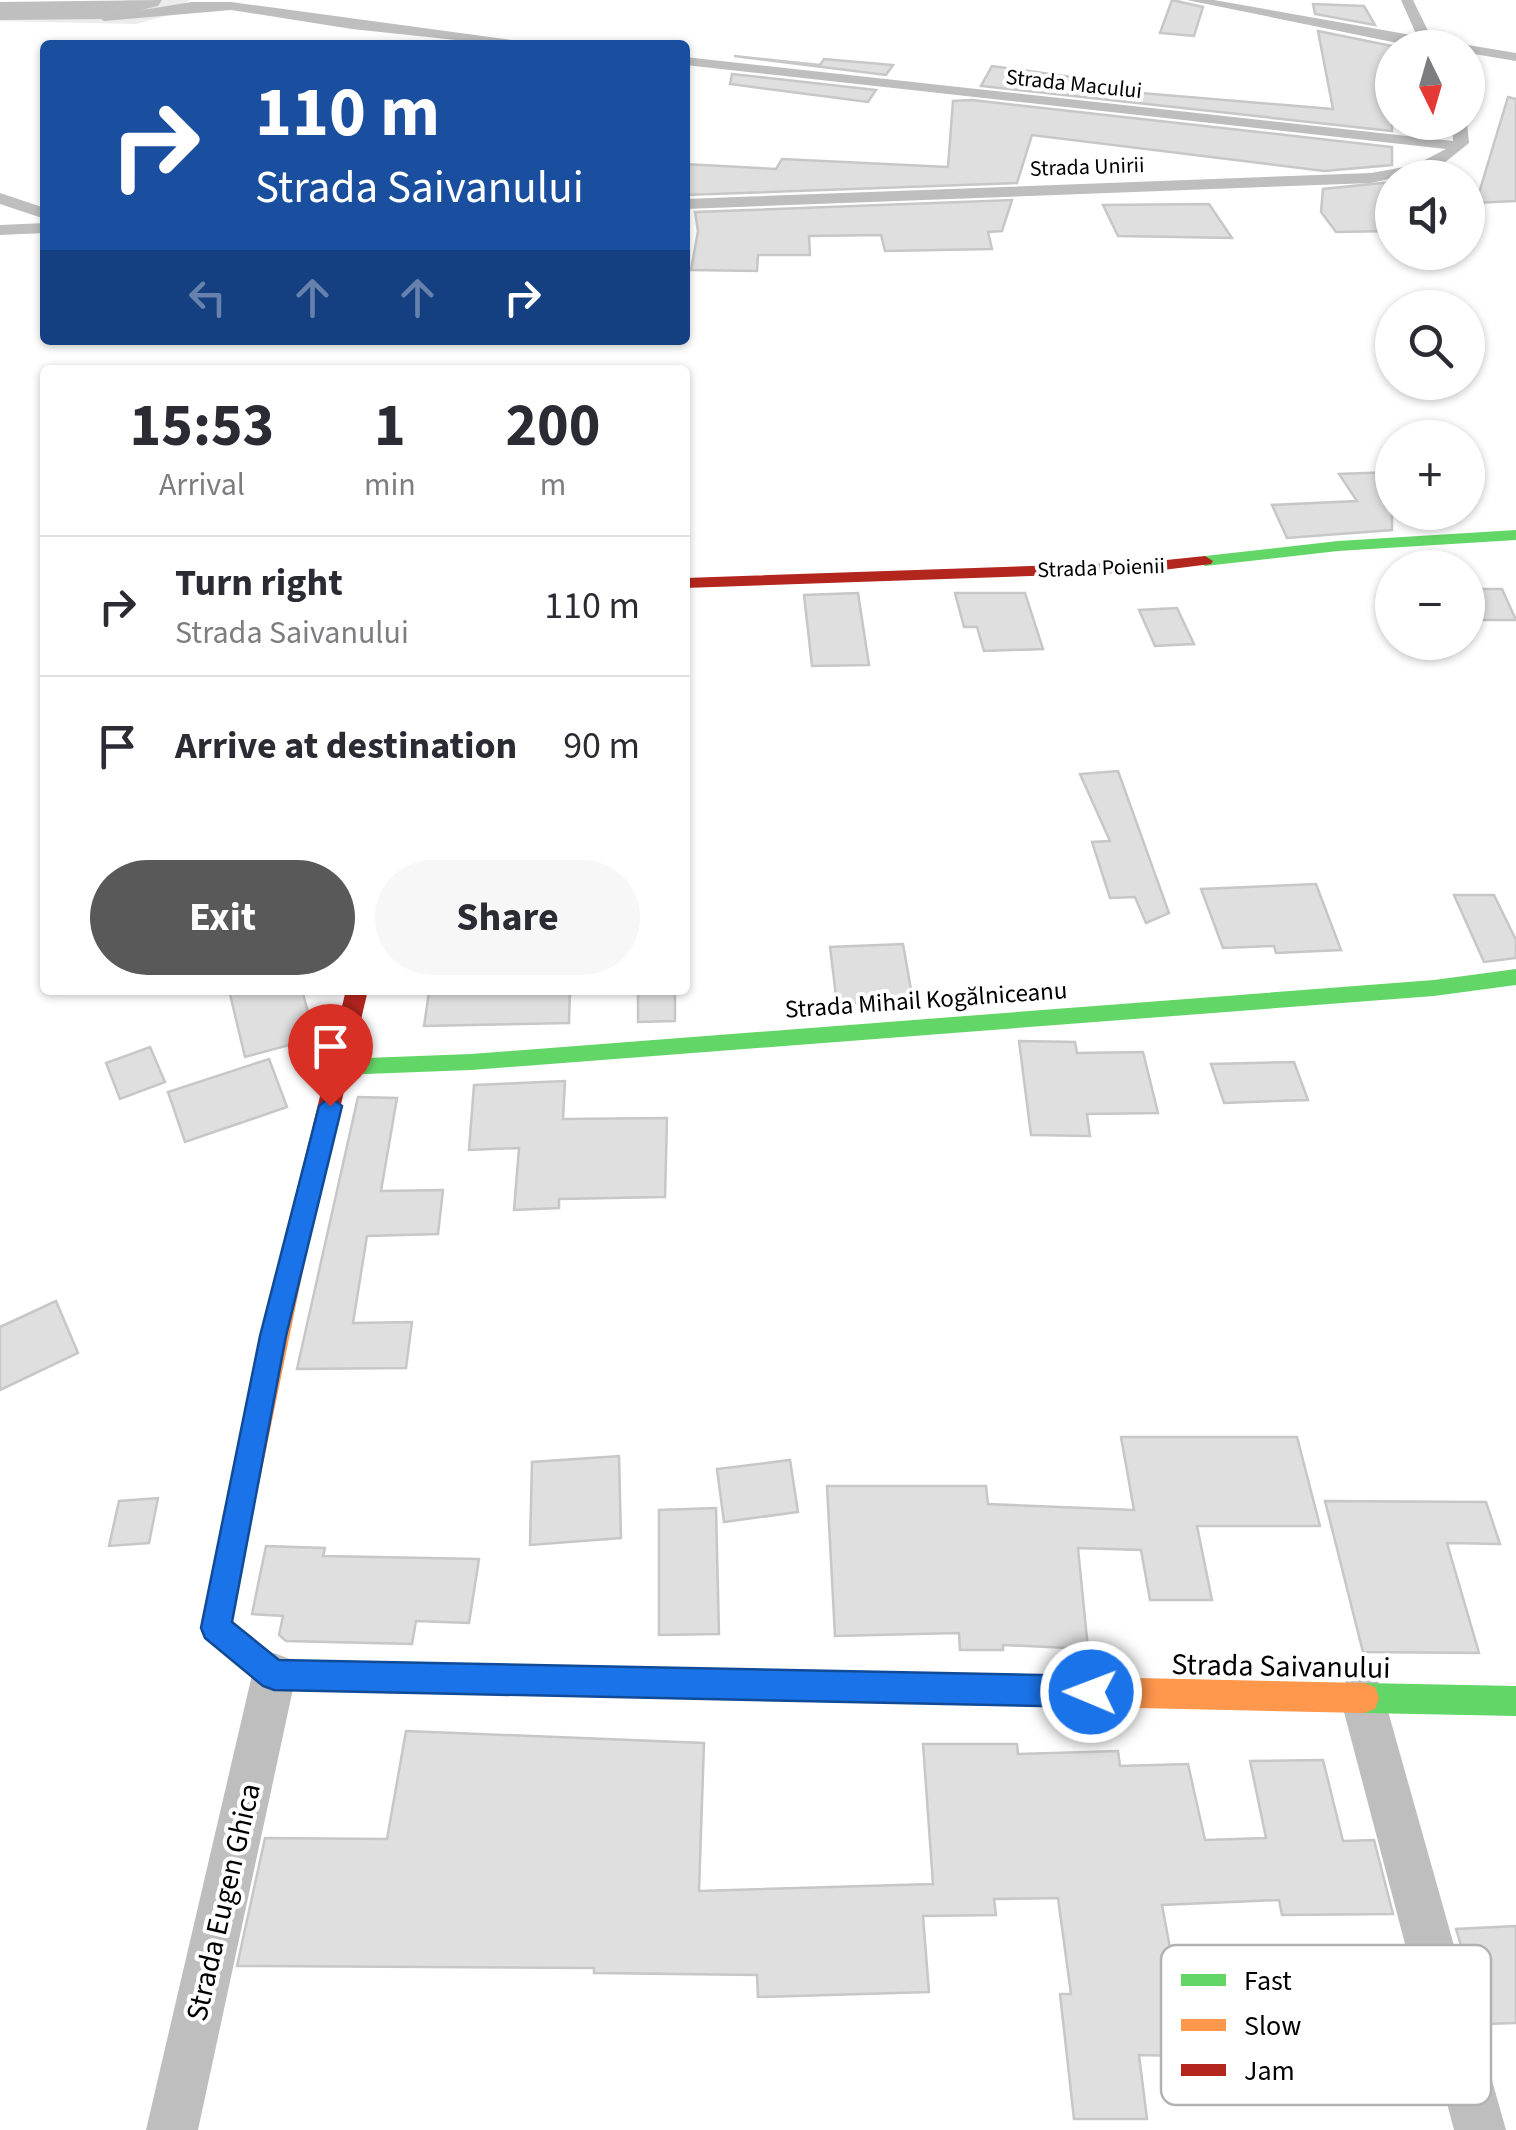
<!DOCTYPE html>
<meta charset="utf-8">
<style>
:root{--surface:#fff;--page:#f7f7f7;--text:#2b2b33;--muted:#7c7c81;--line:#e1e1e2;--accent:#595959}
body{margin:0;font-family:"Source Sans 3",sans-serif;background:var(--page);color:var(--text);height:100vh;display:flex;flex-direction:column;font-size:38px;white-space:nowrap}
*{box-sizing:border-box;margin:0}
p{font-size:32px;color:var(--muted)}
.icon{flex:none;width:55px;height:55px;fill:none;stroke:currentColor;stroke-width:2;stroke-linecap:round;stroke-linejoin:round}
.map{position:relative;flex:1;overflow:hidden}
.drawer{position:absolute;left:40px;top:365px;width:650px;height:630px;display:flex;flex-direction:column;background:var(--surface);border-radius:10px;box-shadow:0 2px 8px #0004}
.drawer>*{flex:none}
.top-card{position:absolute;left:40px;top:40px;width:650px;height:305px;border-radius:10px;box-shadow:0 2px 8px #0004;background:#1a4fa0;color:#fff;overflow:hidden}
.needle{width:65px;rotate:175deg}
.controls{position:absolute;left:1375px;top:30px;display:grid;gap:20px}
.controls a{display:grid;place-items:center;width:110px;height:110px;border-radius:50%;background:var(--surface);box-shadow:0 2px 8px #0004;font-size:50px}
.pin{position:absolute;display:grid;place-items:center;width:85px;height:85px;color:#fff;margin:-102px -42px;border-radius:50% 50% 50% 0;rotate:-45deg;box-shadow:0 0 10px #0007}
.pin .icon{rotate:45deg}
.me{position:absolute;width:110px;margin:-55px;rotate:271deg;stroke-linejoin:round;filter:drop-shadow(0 0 8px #0008)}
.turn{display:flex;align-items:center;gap:35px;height:210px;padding:0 50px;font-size:45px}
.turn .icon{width:130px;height:130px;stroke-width:2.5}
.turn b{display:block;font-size:70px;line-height:85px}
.lanes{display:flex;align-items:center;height:95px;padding:0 50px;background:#0003;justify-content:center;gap:50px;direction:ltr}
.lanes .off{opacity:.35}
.eta{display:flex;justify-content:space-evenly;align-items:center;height:170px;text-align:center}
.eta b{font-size:60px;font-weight:700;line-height:70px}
.button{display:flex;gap:20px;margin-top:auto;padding:20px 50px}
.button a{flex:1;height:115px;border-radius:60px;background:var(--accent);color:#fff;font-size:40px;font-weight:700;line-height:115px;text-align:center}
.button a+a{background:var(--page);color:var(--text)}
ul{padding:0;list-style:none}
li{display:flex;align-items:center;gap:30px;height:140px;padding:0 50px;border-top:2px solid var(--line)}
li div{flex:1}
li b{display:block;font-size:38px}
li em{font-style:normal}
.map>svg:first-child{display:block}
</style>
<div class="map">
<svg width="1516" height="2130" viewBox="0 0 1516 2130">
<rect width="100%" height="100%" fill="#fff"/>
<path fill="#ececec" d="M128,0H189L173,14L136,24L0,21V2C40,9 90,17 128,0Z"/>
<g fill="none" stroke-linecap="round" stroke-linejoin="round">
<path fill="#bfbfbf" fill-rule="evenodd" d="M162,0L158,6L105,19L0,20V2Z"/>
</g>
<g fill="#dfdfdf" stroke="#c7c7c7" stroke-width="2.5">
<path d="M1172,0L1203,7L1194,36L1160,33Z"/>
<path d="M1313,4L1364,6L1375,25L1315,14Z"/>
<path d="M1318,31L1392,46V131L981,86L992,66L1072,77L1069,87L1333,109Z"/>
<path d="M734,56L820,65L824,59L893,65L886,75Z"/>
<path d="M732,74L876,90L868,102L730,84Z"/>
<path d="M1508,97L1516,99V201L1476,203Z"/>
<path d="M972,100L1392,147V165L1324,171L1032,135L1017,183L685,195V164L776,169L782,159L948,167L953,101Z"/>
<path d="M1392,182V231L1336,232L1321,212L1323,189Z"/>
<path d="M1012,200L1002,231L988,232L992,249L885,251L881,235L809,236L810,255H758L757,271L691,270L698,231L695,212Z"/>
<path d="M1209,204L1232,238L1118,236L1103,205Z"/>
<path d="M1392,472V530L1287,538L1272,505L1357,501L1339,474Z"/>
<path d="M1468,589H1502L1516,620H1468Z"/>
<path d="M858,593L869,665L812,666L804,595Z"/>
<path d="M955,593H1025L1043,649L984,651L977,627H964Z"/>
<path d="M1177,608L1194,644L1155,646L1139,610Z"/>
<path d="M1118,771L1169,913L1146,923L1135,897L1110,898L1092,842L1110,841L1080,774Z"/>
<path d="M1316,884L1341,950L1276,953L1274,946L1223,948L1201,889Z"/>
<path d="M1454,895H1494L1516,940V958L1484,962Z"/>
<path d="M903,944L913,1001L837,1004L830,947Z"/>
<path d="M229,990H302L315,1038L245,1057Z"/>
<path d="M570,990L569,1023L424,1026L429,992Z"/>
<path d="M638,990H675V1021L638,1022Z"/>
<path d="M1019,1041L1075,1042L1077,1053L1143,1052L1158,1113L1087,1114L1090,1136L1031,1135Z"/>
<path d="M150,1047L165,1082L120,1099L106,1063Z"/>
<path d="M269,1059L287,1107L185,1142L168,1092Z"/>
<path d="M1294,1062L1308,1100L1224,1103L1211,1064Z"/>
<path d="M565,1081L563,1119L667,1118L665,1197L559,1199V1208L514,1210L519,1148L469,1150L474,1085Z"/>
<path d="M358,1097L397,1098L381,1191L443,1190L438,1234L367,1236L353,1323L412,1322L406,1368L297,1369Z"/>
<path d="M56,1301L78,1353L0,1390V1327Z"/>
<path d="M1121,1437H1297L1320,1526H1197L1212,1600H1150L1141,1550L1078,1548L1088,1649L1003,1645V1650H960L959,1633L835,1636L827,1486H986L988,1504L1134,1510Z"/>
<path d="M619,1456L621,1538L530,1545L532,1462Z"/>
<path d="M790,1460L798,1512L724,1522L717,1469Z"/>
<path d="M158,1498L149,1543L109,1546L119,1501Z"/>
<path d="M1325,1501L1486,1502L1500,1544L1447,1543L1479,1653L1363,1652Z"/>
<path d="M716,1508L719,1634L659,1635V1510Z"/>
<path d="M266,1546L325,1548L323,1556L479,1559L469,1623L416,1621L412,1644L286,1641L279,1635L283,1616L252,1614Z"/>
<path d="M406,1731L704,1743L699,1891L933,1884L923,1744H1017L1018,1754L1118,1751L1120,1766L1188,1764L1205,1840L1266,1838L1250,1761L1323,1760L1343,1841L1374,1840L1393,1914L1282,1915L1279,1900L1162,1905L1175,1975L1164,1976L1177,2056L1139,2055L1147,2119H1074L1060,1994H1071L1058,1898L994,1899L996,1915L923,1916L929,1992L758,1997L757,1975L594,1973V1968L237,1966L265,1838L387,1839Z"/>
<path d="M1516,1926V2023L1485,2024L1456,1929Z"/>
</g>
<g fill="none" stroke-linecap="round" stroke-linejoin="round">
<g fill="#bebebe" fill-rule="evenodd">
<path d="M1187,0H1214L1417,36L1401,0H1413L1432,39L1516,53V61L1468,53V48H1422Z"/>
<path d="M192,2H231L548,45H503L352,29L231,10L104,21L98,17Z"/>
<path d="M685,57L1453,141L1452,122H1467L1469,143L1438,168L1371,183L685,209V199L1371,173L1415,165L1446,149L685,65Z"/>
<path d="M0,193L45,208V219L0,204Z"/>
<path d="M45,223V233L0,235V225Z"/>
<path d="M274,1653L290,1659L296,1675L198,2130H146L252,1675L258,1659Z"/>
<path d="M1362,1675L1378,1681L1384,1697L1506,2130H1454L1340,1697L1346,1681Z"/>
</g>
<g fill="#63d668" fill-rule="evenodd">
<path d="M1516,530V540L1338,551L1205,566L1197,561L1205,556L1338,541Z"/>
<path d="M1516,969V985L1434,996L471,1070L340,1075L329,1067L340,1059L471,1054L1434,980Z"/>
<path d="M232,1533L242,1537L246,1547L232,1622L279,1660L1003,1675L1014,1679L1018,1690L1014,1701L1003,1705L274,1690L263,1686L205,1638L201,1628L218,1547L222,1537Z"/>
<path d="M1364,1683L1516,1686V1716L1364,1713L1353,1709L1349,1698L1353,1687Z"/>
</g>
<g fill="#ff974d" fill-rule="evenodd">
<path d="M300,1217L309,1220L312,1227L246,1547L242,1557L232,1561L222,1557L218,1547L288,1227L291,1220Z"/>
<path d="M1003,1675L1364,1683L1375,1687L1379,1698L1375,1709L1364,1713L1003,1705L992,1701L988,1690L992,1679Z"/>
</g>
<g fill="#b3261e" fill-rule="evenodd">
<path d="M1205,556L1213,561L1211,564L1147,572L685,588V578L1147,562Z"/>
<path d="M346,990H368L312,1227L309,1234L300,1237L291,1234L288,1227Z"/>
</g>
</g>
<path fill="#1a73e8" stroke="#114b97" stroke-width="2.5" d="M330,1097L342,1106L286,1336L232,1622L279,1660L1091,1676L1102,1681L1106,1692L1102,1702L1091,1707L274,1690L263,1686L205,1638L201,1628L260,1336L319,1106Z"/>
<g text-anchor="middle" stroke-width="8" stroke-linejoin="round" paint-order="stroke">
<g font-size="22" fill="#000" stroke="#fff">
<text transform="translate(1074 83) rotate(6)" y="8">Strada Macului</text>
<text transform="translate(1087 166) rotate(-2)" y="8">Strada Unirii</text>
<text transform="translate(1101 567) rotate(-2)" y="8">Strada Poienii</text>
</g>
<g font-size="25" fill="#000" stroke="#fff">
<text transform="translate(926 999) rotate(-4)" y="9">Strada Mihail Kogălniceanu</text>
</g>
<g font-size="30" fill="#000" stroke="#fff">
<text transform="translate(1281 1666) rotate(1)" y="10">Strada Saivanului</text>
<text transform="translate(223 1902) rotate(-77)" y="10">Strada Eugen Ghica</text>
</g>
</g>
<rect x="1161" y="1945" width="330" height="160" rx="15" fill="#fff" stroke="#b2b2b2" stroke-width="2.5"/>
<rect x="1181" y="1974" width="45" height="12" fill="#63d668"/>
<rect x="1181" y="2019" width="45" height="12" fill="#ff974d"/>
<rect x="1181" y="2064" width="45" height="12" fill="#b3261e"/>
<g font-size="28" fill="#000">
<text x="1244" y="1990">Fast</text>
<text x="1244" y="2035">Slow</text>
<text x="1244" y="2080">Jam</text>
</g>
</svg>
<div class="controls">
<a><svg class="needle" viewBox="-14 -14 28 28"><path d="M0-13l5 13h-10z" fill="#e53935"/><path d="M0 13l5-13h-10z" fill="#7c7c81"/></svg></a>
<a><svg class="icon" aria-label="sound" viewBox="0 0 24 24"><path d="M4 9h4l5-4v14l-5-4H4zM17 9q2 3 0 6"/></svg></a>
<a><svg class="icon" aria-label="search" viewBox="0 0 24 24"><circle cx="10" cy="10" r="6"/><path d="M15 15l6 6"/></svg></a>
<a>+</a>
<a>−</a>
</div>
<div class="pin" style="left:330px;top:1106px;background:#d93025"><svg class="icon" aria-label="arrive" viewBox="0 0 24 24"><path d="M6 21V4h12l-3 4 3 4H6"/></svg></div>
<svg class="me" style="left:1091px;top:1692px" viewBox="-20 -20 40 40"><circle r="17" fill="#1a73e8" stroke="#fff" stroke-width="3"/><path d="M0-11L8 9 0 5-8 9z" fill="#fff"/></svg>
<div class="top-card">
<div class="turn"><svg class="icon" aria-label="right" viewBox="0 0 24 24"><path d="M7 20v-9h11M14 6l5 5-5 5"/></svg><div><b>110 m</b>Strada Saivanului</div></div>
<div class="lanes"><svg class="icon off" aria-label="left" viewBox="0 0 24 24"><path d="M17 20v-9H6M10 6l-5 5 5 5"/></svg><svg class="icon off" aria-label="ahead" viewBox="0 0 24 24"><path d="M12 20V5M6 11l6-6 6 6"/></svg><svg class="icon off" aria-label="ahead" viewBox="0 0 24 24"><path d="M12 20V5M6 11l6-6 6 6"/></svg><svg class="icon" aria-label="right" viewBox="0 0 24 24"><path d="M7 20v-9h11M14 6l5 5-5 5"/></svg></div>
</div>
<section class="drawer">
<div class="eta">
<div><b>15:53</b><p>Arrival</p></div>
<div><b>1</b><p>min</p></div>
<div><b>200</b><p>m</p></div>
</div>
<ul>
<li><svg class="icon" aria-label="right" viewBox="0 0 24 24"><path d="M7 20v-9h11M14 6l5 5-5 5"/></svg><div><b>Turn right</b><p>Strada Saivanului</p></div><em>110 m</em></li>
<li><svg class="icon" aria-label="arrive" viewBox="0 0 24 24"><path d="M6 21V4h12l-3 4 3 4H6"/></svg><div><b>Arrive at destination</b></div><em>90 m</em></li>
</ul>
<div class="button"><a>Exit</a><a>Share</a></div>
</section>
</div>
